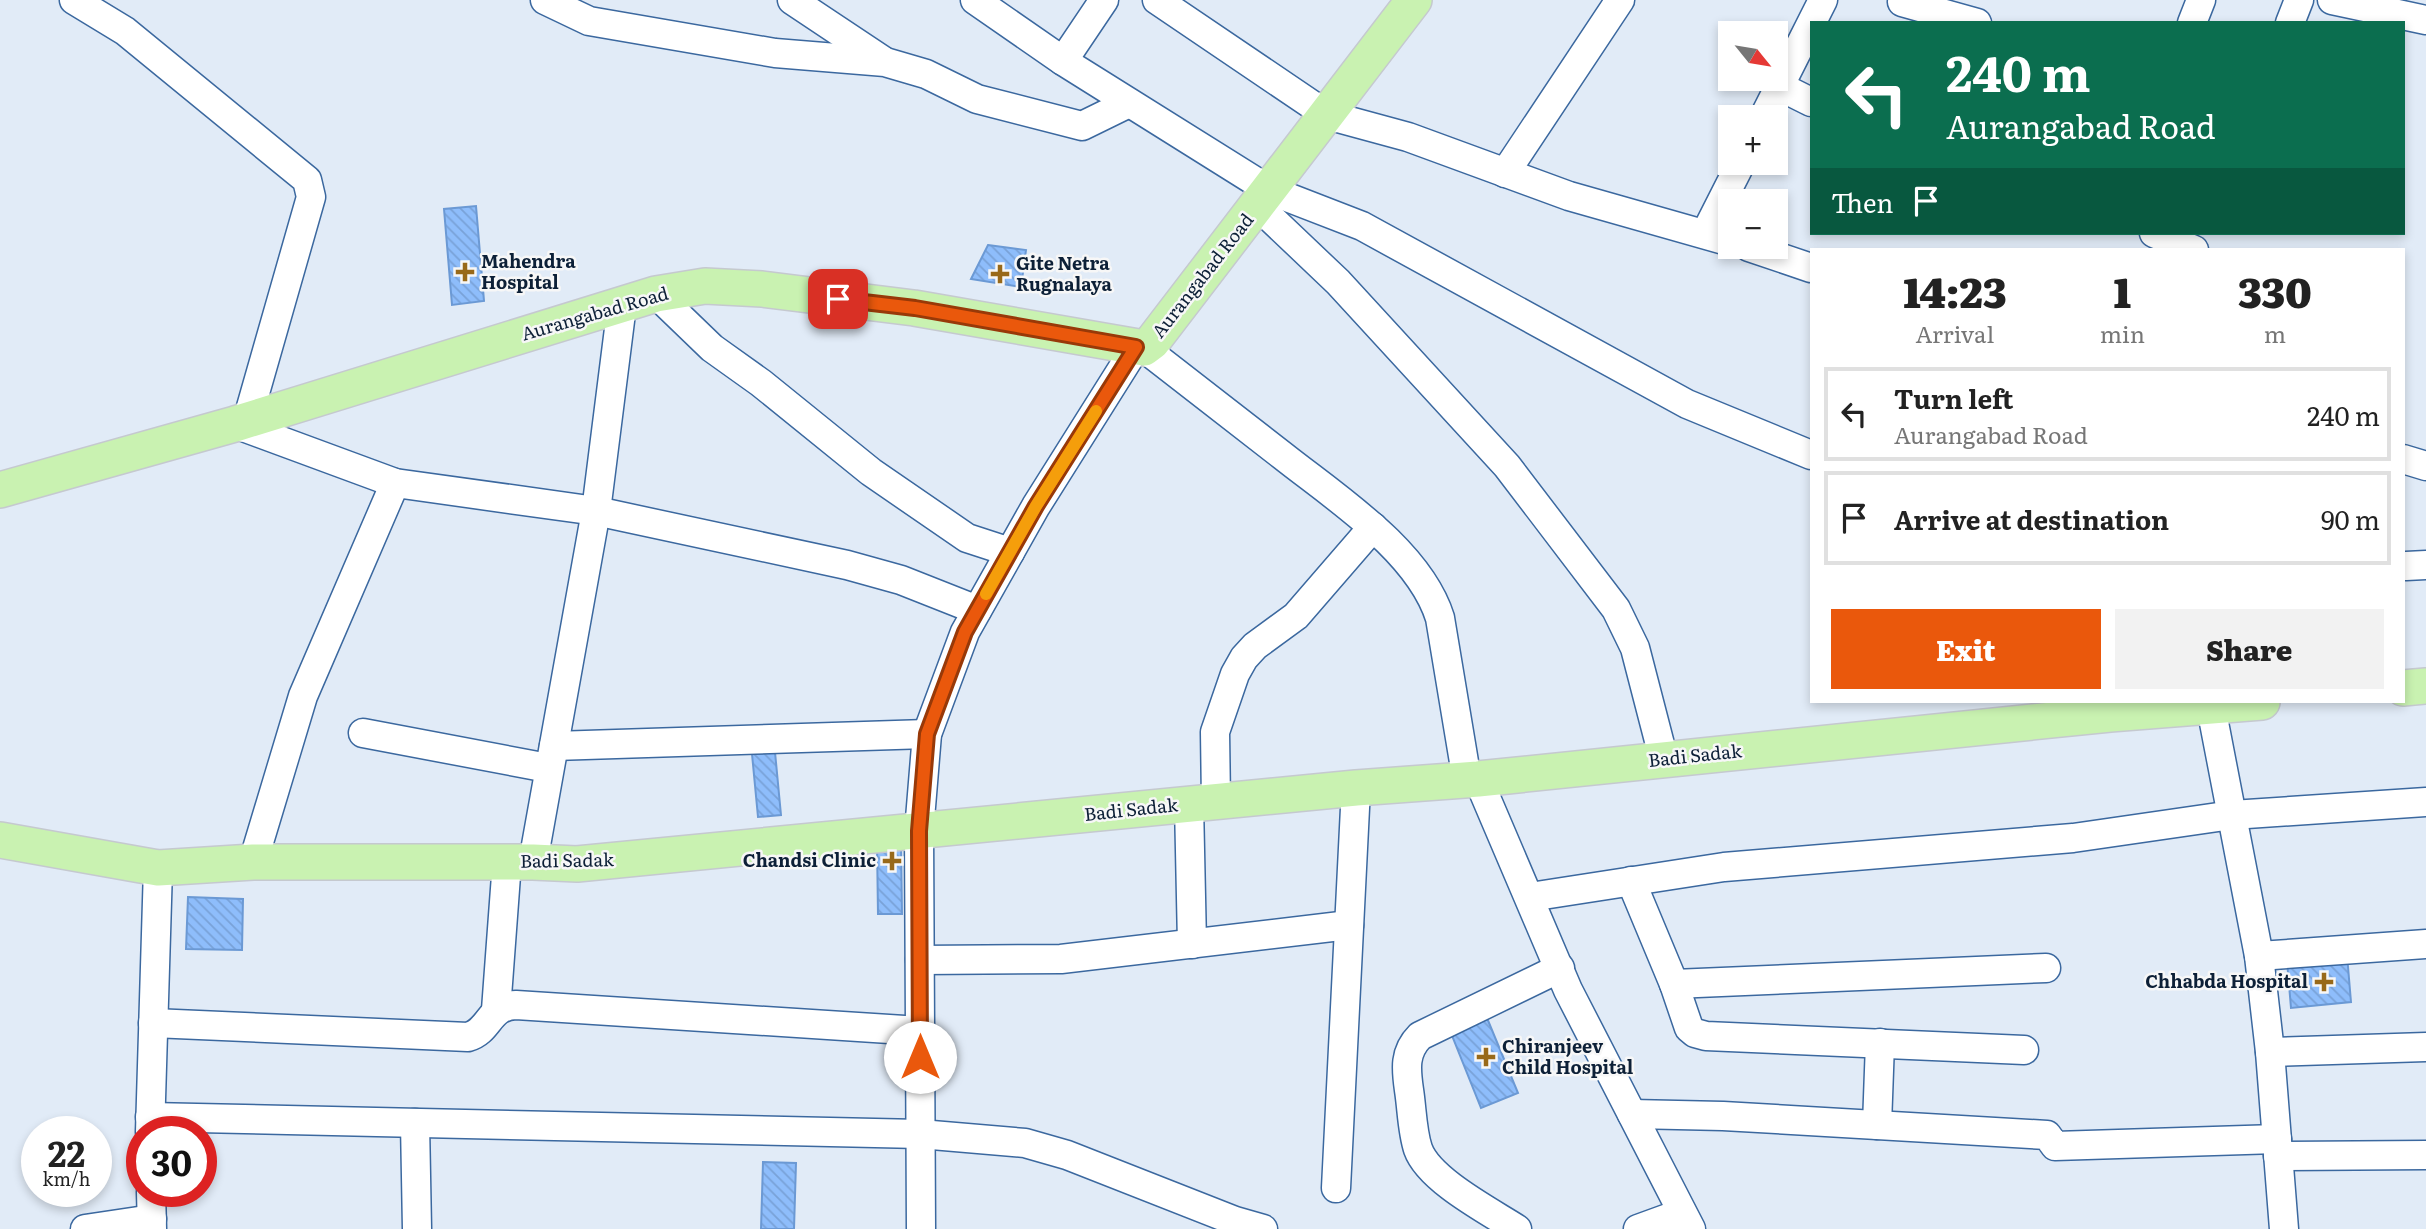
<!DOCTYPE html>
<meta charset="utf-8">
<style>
:root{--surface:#fff;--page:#f2f2f2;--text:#222;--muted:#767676;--line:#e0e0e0;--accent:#ea580c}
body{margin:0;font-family:Literata,serif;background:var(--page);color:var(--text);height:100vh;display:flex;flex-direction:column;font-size:26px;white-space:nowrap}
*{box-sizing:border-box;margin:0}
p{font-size:23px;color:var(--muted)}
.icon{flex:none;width:38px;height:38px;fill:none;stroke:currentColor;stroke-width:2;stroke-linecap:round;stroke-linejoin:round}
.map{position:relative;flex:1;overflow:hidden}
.drawer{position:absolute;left:1810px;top:248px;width:595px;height:455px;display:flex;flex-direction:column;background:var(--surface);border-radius:0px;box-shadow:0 4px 10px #0003}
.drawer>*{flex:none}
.hud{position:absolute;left:1810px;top:21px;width:595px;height:214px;border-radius:0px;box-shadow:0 4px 10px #0003;background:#0b6e4f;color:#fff;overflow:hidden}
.needle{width:46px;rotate:120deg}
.controls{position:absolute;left:1718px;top:21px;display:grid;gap:14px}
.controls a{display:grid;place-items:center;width:70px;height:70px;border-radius:0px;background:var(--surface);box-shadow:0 4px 10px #0003;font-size:35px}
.speed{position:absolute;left:21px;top:1116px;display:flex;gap:14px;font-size:35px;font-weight:700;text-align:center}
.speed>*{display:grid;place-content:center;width:91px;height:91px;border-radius:50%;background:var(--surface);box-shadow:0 4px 10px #0003;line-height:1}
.speed small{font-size:18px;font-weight:400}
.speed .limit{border:10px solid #d22;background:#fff;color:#111}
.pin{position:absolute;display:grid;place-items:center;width:60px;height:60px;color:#fff;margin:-30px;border-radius:14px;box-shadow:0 4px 10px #0006}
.me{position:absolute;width:77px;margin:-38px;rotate:0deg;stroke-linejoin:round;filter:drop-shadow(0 0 5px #0008)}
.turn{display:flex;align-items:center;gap:24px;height:147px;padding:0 21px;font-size:32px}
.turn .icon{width:91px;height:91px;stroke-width:2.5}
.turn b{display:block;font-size:49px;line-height:60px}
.then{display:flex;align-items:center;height:66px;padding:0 21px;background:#0003;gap:14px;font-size:26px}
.eta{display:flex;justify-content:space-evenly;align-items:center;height:119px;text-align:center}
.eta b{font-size:42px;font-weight:800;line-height:49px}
.primary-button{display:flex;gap:14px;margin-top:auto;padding:14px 21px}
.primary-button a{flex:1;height:80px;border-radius:0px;background:var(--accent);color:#fff;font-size:28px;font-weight:800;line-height:80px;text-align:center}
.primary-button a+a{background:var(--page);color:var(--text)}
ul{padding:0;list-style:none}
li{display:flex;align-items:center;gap:21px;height:94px;margin:0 14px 10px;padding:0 7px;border:4px solid var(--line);border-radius:0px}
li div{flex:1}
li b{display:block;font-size:26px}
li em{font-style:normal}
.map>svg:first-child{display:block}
</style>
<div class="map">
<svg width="2426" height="1229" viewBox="0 0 2426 1229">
<defs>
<pattern id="building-back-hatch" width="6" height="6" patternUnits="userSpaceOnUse" patternTransform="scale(1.75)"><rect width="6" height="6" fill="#8ebdfb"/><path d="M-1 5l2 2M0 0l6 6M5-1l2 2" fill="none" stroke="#79a2d8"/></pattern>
</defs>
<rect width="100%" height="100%" fill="#e1ebf7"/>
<g fill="url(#building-back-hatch)" stroke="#6b99d4" stroke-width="2">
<path d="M476,206L484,301L452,305L444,209Z"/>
<path d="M988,245L1026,250L1021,287L971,279Z"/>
<path d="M775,752L781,815L758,817L752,754Z"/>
<path d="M901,844L902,914H878L877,845Z"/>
<path d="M188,897L243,899L242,950L186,949Z"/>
<path d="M2347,955L2351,1002L2291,1008L2287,961Z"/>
<path d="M1487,1018L1518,1093L1481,1108L1451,1033Z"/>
<path d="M763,1162L796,1163L794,1229H761Z"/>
</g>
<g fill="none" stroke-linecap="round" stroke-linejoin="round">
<g stroke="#3b689f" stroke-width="31">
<g id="minor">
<path d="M74,0L125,31L307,180L311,197L247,421"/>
<path d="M545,0L589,21L775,53L885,62L926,74L977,99L1082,126L1129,103"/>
<path d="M792,0L882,60"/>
<path d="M975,0L1063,61L1269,190L1362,226L1687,404L1811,455"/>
<path d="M1157,0L1327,115L1408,137L1569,196L1731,242"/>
<path d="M2332,0L2426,20"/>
<path d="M1902,2L1977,23"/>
<path d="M2192,23L2201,0"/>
<path d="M2290,23L2299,0"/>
<path d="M1063,61L1104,0"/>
<path d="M1779,86L1811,102"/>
<path d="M1764,117L1823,0"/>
<path d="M1505,173L1620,0"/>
<path d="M1257,205L1338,282L1507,466L1616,609L1635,648L1664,760"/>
<path d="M2154,233L2194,250"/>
<path d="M1705,234L1741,163"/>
<path d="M1749,247L1811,268"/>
<path d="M656,294L712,348L761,383L871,472L967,538L1010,552"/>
<path d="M1144,348C1190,384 1237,420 1283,456C1336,498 1419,551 1440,618L1467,780"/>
<path d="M235,424L395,483L596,511L847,565L901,580L977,610"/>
<path d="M2403,459L2426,466"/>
<path d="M2406,566L2426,565"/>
<path d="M2211,707L2259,956L2270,1052L2284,1229"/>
<path d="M363,733L548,768"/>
<path d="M554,746L927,734"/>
<path d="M1478,779L1568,990L1691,1229"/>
<path d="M1216,802L1215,732L1235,674L1244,658L1255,646L1296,616L1373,527"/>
<path d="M1189,804L1192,944"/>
<path d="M253,862L303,696L395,483"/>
<path d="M533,862L596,511L622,305"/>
<path d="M1631,881L1674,984L1689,1028L1695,1033L1706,1036L2024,1050"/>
<path d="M1530,897L1724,867L2073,838L2232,815L2426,802"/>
<path d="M2259,956L2426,944"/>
<path d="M920,960L1061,959L1349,925"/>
<path d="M1674,984L2046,968"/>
<path d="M496,1010L507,862"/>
<path d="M153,1023L468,1037C490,1031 488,1006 516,1005L920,1031"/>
<path d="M2270,1052L2426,1047"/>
<path d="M1632,1114L1723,1116L2047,1135L2055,1146L2277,1139"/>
<path d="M150,1117L920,1134L1025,1143L1067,1155L1235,1221L1263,1229"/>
<path d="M415,1123L417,1229"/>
<path d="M1877,1125L1880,1043"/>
<path d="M150,1132L158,868"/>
<path d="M2278,1156L2426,1155"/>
<path d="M1336,1188L1356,788"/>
<path d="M151,1192L152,1229"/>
<path d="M85,1229L152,1219"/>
<path d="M921,1229L919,831L927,734L965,632L1036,506L1136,347"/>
<path d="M1517,1229C1489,1211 1429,1180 1418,1149C1412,1131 1412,1109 1409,1090C1406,1069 1404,1052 1420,1036L1560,968"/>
<path d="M1638,1229L1682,1213"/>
</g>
</g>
<g stroke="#c5c9cf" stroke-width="38">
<g id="major">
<path d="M0,490L235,424L656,294L705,286L762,289L914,308L1144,348L1152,342L1414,0"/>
<path d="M2403,688L2426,686"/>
<path d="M0,840L158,868L253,862H533L577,864L1356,788L1478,779L2110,714L2262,702"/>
</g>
</g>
<use href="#minor" stroke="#fff" stroke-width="28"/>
<use href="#major" stroke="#c9f2b1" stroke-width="35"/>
</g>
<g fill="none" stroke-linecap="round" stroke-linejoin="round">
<g stroke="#983908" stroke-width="18">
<path id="route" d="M838,299L915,308L1136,347L1036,506L965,632L927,734L919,831L920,1057"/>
</g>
<use href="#route" stroke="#ea580c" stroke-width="12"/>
<path stroke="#f59e0b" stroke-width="12" d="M986,594L1036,506L1096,411"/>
</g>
<g fill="#986919" stroke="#f7f7f7" stroke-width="2.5">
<path d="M461.5 261.5h7v7h7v7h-7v7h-7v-7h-7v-7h7z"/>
<path d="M996.5 263.5h7v7h7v7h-7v7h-7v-7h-7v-7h7z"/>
<path d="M888.5 850.5h7v7h7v7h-7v7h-7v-7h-7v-7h7z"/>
<path d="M2320.5 971.5h7v7h7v7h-7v7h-7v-7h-7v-7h7z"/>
<path d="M1482.5 1046.5h7v7h7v7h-7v7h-7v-7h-7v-7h7z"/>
</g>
<g text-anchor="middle" stroke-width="5" stroke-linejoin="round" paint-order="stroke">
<g font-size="18" font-weight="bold" fill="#0d2037" stroke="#f7f7f7" text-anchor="start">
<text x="481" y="268">Mahendra<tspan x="481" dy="21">Hospital</tspan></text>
<text x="1016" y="270">Gite Netra<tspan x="1016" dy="21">Rugnalaya</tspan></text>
<text x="876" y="867" text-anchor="end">Chandsi Clinic</text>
<text x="2308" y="988" text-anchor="end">Chhabda Hospital</text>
<text x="1502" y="1053">Chiranjeev<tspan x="1502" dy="21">Child Hospital</tspan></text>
</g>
<g font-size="18" fill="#0d2037" stroke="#f7f7f7">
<text transform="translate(1203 276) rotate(-52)" y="6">Aurangabad Road</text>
<text transform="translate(595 314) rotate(-16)" y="6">Aurangabad Road</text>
<text transform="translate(1695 756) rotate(-6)" y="6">Badi Sadak</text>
<text transform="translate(1131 810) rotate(-6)" y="6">Badi Sadak</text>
<text transform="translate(567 861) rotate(-1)" y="6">Badi Sadak</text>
</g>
</g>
</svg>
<div class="controls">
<a><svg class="needle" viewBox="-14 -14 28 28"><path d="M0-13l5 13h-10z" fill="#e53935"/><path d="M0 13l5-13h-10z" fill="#767676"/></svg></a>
<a>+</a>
<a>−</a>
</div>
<div class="speed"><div>22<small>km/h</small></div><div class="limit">30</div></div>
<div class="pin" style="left:838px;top:299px;background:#d93025"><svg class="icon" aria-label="arrive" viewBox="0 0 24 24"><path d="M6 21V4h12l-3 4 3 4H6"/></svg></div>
<svg class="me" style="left:920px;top:1057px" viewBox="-20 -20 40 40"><circle r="19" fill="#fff"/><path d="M0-13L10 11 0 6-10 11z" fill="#ea580c"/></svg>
<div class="hud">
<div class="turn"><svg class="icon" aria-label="left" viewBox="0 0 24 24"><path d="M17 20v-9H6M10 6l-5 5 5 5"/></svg><div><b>240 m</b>Aurangabad Road</div></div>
<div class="then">Then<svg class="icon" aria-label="arrive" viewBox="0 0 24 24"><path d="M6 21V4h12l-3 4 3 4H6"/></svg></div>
</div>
<section class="drawer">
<div class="eta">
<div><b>14:23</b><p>Arrival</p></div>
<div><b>1</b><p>min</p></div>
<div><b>330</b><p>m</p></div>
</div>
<ul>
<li><svg class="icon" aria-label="left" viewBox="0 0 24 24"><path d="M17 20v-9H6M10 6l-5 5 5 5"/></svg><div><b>Turn left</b><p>Aurangabad Road</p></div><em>240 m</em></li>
<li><svg class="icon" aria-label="arrive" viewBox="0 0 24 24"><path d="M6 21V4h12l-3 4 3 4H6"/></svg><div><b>Arrive at destination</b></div><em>90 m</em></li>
</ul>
<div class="primary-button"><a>Exit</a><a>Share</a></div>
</section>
</div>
